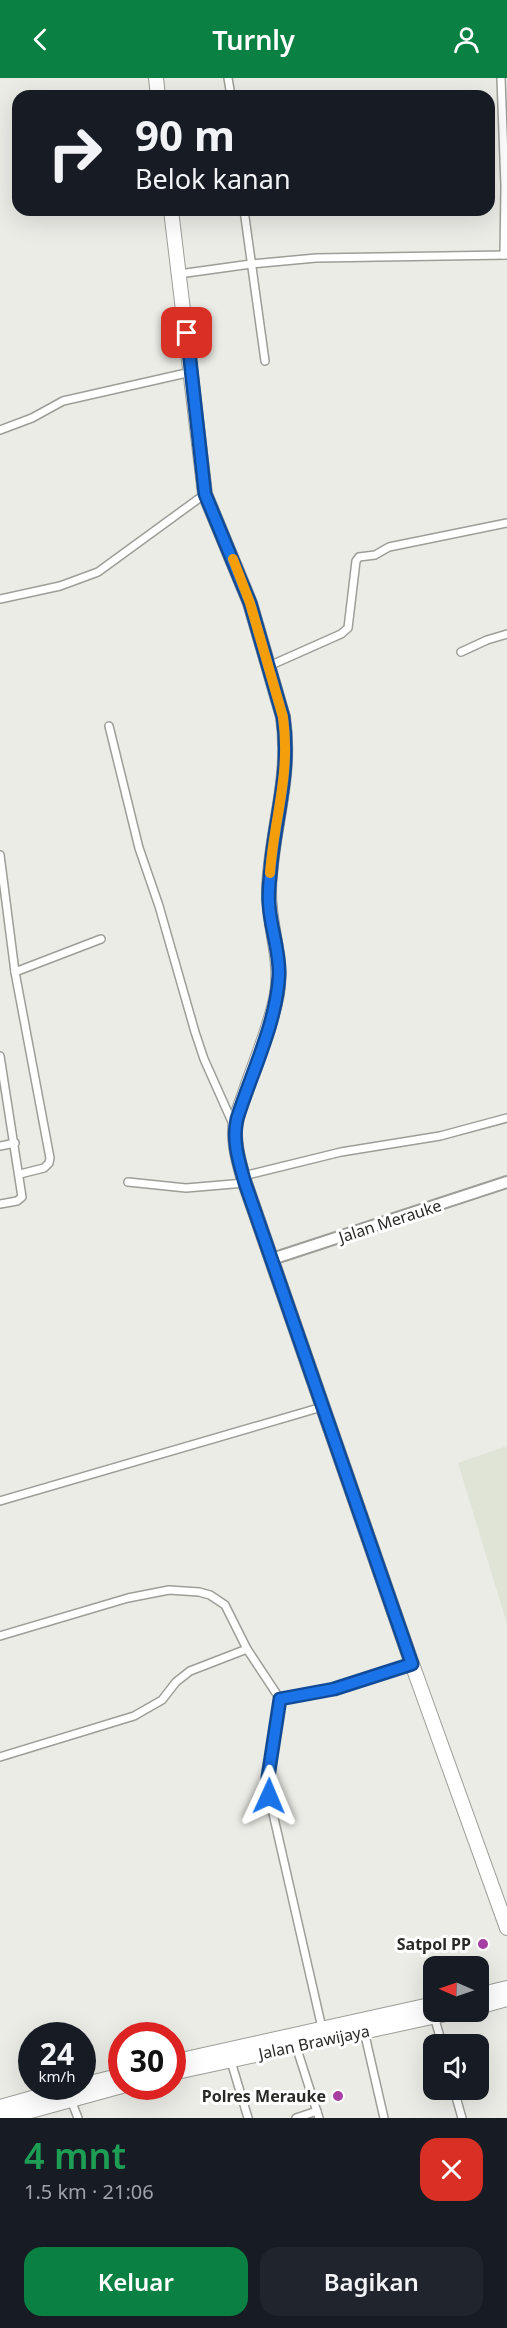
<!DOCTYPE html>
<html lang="id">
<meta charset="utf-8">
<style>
:root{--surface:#171b24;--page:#20242c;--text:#f1f3f6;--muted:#9ea1a6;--accent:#0b8043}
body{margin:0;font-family:"Noto Sans",sans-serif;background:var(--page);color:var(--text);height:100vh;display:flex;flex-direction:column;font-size:22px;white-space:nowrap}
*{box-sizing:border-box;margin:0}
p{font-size:20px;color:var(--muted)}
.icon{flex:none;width:33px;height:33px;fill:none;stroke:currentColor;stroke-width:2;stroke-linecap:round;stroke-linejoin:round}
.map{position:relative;height:2040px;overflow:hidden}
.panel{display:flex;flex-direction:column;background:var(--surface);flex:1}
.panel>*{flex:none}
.top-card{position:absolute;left:12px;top:12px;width:483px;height:126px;border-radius:18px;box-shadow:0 6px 24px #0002;background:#171b24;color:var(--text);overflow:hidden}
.needle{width:39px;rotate:272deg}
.tools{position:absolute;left:423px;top:1878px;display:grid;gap:12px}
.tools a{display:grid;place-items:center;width:66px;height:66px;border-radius:12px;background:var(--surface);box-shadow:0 6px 24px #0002;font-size:30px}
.speed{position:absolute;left:18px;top:1944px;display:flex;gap:12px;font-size:30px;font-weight:700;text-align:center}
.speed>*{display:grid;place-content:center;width:78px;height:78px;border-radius:50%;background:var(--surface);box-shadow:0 6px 24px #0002;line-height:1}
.speed small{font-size:15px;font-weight:400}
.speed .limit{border:9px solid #d22;background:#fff;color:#111}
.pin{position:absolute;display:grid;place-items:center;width:51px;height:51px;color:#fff;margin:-26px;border-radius:12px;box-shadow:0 3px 9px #0006}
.me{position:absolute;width:66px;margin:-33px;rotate:1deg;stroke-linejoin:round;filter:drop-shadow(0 0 4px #0008)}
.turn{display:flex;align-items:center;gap:21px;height:126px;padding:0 24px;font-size:27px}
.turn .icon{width:78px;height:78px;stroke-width:2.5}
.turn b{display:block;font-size:42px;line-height:51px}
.round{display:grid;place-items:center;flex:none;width:63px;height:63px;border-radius:18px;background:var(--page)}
.head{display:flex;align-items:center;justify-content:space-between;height:102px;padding:0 24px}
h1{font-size:36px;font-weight:600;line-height:45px;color:#1e9e55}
.button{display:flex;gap:12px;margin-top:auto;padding:12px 24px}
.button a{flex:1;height:69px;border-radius:18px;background:var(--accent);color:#fff;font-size:24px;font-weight:600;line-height:69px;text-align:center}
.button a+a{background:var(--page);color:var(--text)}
header{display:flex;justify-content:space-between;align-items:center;height:78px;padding:0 24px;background:var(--accent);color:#fff;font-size:27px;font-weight:600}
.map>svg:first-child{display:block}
</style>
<header><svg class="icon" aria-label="back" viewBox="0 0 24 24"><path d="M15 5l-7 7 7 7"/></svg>Turnly<svg class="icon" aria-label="person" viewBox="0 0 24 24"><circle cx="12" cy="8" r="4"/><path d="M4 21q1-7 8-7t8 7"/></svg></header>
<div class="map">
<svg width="507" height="2040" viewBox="0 0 507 2040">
<rect width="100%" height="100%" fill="#ebece6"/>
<path fill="#e0e4d6" d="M507,1368V1546L458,1385Z"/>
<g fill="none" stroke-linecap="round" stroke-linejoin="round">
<g stroke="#9c9e98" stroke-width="10">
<g id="street">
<path d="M228,0L231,18"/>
<path d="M501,0L505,108L504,177"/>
<path d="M244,132L265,283"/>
<path d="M179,196L251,186L316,180L507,177"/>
<path d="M0,352L32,340L63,323L191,294"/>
<path d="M0,521L60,508L98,494L205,416"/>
<path d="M461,574L487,562L507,556"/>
<path d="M269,588L341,556L348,550L356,483L359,479L375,477L389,469L507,445"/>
<path d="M109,648L139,770L159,828L195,954L204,981L233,1046"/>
<path d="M0,777L15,894L50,1080L49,1085L44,1090L20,1096"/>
<path d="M15,894L101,861"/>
<path d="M0,978L22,1119L17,1123L0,1126"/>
<path d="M0,1068L15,1065"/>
<path d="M243,1098L341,1074L440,1058L507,1040"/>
<path d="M128,1104L186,1110L245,1105"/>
<path d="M0,1423L322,1329"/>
<path d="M0,1558L128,1520L169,1512L199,1514L210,1517L225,1527L247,1571L280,1621L268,1699L269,1718L322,1950"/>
<path d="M280,1621L334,1611L412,1586"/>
<path d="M0,1679L134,1638L162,1622L176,1604L190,1593L247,1571"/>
<path d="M434,1938L442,1966"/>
<path d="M364,1953L384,2040"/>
<path d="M296,1968L319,2040"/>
<path d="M230,1980L248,2040"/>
<path d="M454,2012L462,2040"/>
<path d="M71,2022L78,2040"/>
<path d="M296,2040L317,2033"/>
</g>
</g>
<g stroke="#9c9e98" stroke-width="14">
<path id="secondary" d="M272,1181L507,1104"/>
</g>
<g stroke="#9c9e98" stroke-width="16">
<g id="highway">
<path d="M156,0L158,18"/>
<path d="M171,132L205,416L250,525L283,639C292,701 271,752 269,811C268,847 283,880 277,916C271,948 257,980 246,1012C242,1025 234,1041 235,1056C235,1072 240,1089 245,1105L412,1586L507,1850"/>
<path d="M478,1917L507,1910"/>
<path d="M478,1929L507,1921"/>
<path d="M172,1984L434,1926"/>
<path d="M172,1995L455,1934"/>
<path d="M82,2007L122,1997"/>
<path d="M0,2029L75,2008"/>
<path d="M5,2040L122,2008"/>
</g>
</g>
<use href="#street" stroke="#fff" stroke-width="7"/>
<use href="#secondary" stroke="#fff" stroke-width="10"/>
<use href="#highway" stroke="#fff" stroke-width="14"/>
</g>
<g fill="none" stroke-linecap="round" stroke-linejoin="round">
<g stroke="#114b97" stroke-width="15">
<path id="route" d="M187,255L205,416L250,525L283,639C291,694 276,735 271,788C270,800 268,813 269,825C270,849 280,873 279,897C277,944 251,996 237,1041C232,1063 239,1084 245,1105L412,1586L334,1611L280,1621L268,1699L269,1718"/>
</g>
<use href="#route" stroke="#1a73e8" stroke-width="10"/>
<path stroke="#f59e0b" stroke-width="10" d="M233,481L250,525L283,639C291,697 274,740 270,795"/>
</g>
<g fill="#a73fa2" stroke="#fff" stroke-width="2">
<circle cx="483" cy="1866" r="6"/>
<circle cx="338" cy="2018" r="6"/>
</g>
<g text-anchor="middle" stroke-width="6" stroke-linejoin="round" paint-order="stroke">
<g font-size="16" fill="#292927" stroke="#fff">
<text transform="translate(390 1143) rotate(-18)" y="6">Jalan Merauke</text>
<text transform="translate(314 1964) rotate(-12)" y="6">Jalan Brawijaya</text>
</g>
<g font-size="16" font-weight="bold" fill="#292927" stroke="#fff" text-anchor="end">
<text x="471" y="1872">Satpol PP</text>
<text x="326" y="2024">Polres Merauke</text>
</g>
</g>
</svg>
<div class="tools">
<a><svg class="needle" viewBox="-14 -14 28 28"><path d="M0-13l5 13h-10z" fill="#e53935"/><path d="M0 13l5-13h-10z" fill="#9ea1a6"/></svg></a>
<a><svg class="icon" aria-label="sound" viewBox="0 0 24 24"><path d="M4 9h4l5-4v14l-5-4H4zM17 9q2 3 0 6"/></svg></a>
</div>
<div class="speed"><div>24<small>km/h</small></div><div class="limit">30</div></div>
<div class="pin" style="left:187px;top:255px;background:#d93025"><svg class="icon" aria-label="arrive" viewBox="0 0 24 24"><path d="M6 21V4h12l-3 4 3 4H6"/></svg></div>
<svg class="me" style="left:269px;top:1718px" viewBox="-20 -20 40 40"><path d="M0-17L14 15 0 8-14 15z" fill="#1a73e8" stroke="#fff" stroke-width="4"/></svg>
<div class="top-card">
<div class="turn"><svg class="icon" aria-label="right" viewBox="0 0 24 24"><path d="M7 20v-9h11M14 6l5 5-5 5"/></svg><div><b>90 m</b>Belok kanan</div></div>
</div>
</div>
<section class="panel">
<div class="head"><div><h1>4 mnt</h1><p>1.5 km · 21:06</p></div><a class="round" style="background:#d93025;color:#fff"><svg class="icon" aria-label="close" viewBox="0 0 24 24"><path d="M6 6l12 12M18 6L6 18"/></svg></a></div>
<div class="button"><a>Keluar</a><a>Bagikan</a></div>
</section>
